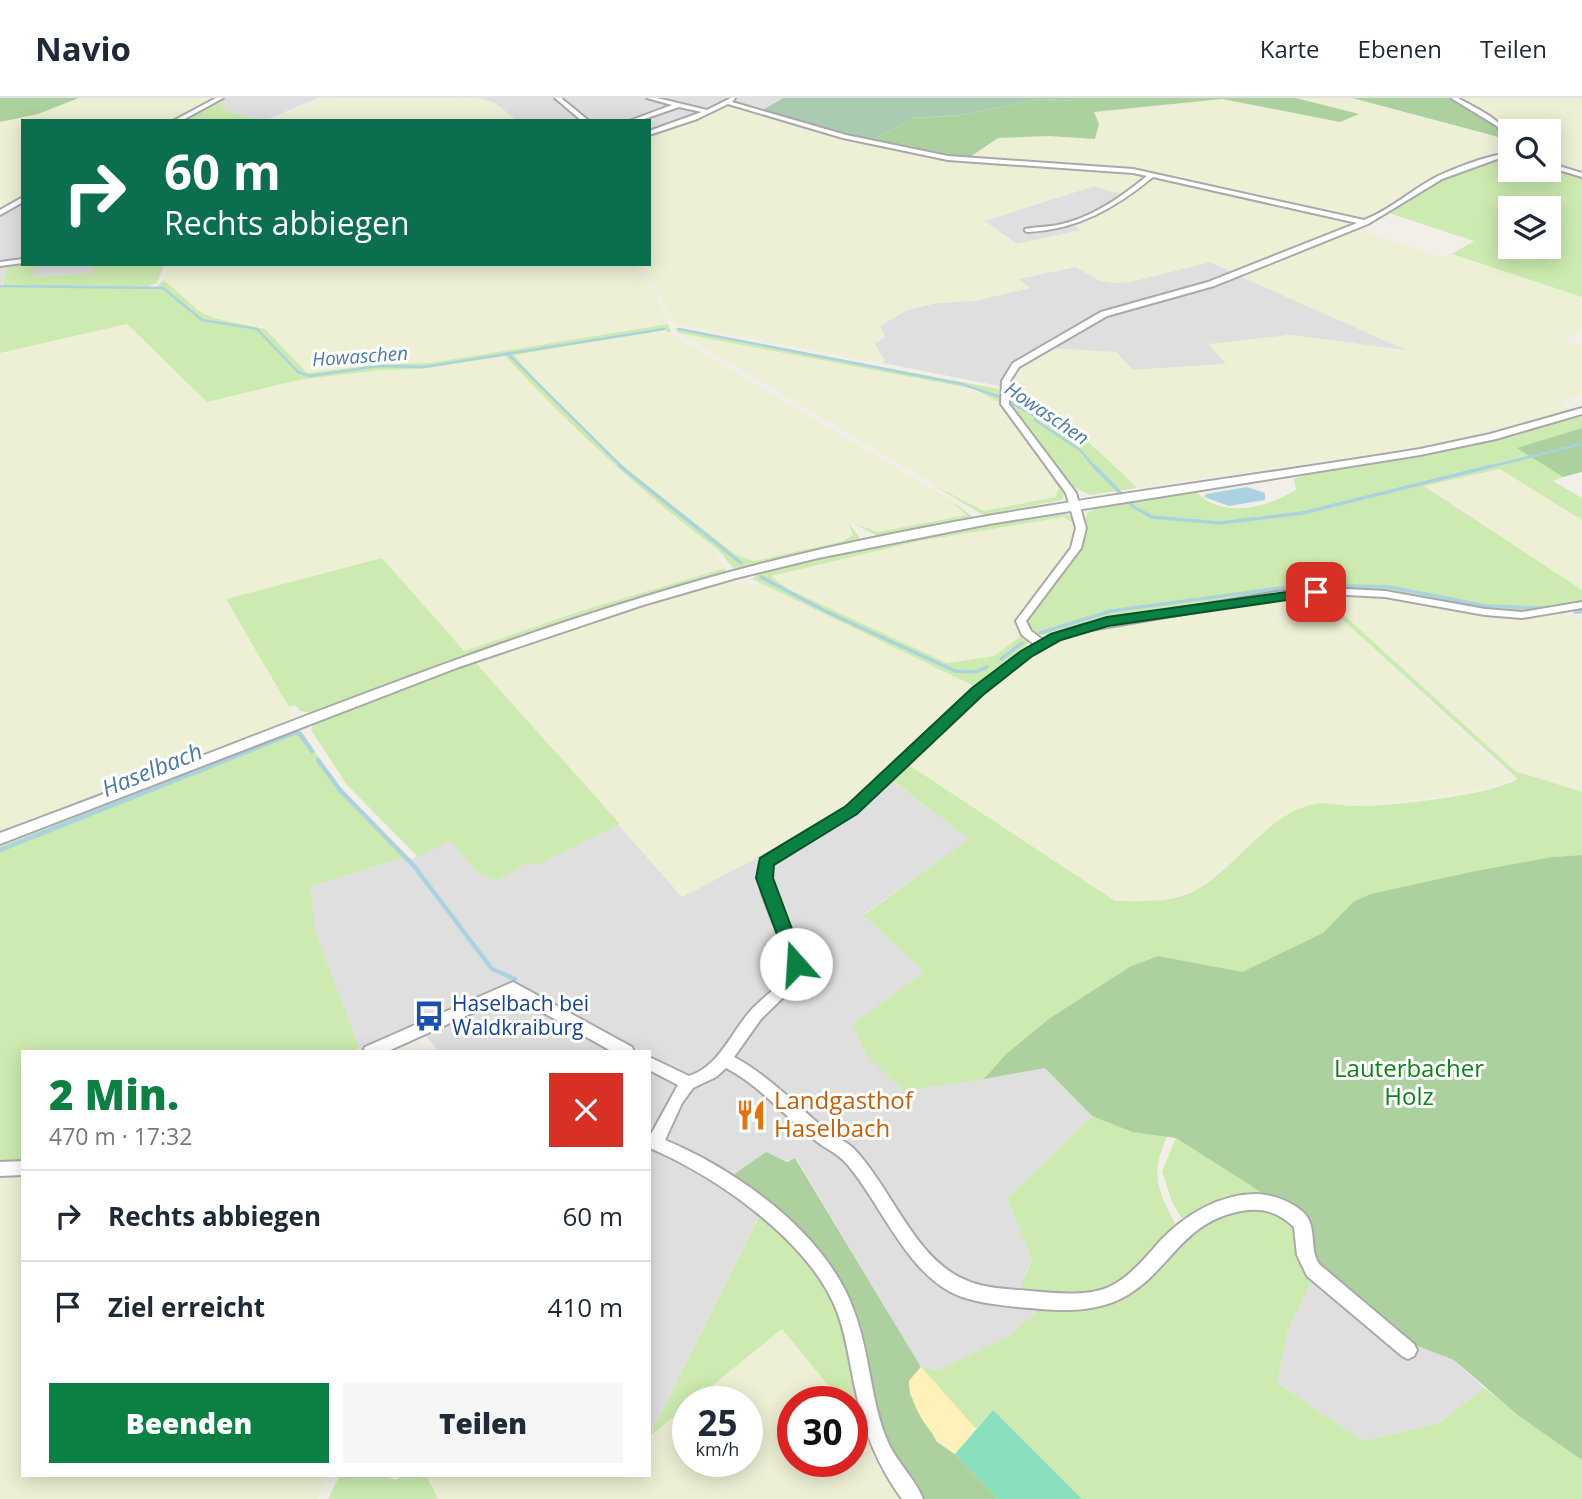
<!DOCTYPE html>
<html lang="de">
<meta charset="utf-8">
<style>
:root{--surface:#fff;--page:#f6f6f7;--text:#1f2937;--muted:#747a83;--line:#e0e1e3;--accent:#0b8043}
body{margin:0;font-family:"Open Sans",sans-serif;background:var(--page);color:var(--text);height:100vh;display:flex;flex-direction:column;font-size:26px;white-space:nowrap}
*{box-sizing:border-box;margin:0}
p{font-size:23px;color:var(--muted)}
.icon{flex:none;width:38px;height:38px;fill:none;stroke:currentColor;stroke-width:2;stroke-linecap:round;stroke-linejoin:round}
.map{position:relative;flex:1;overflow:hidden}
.details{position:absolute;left:21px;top:952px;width:630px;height:427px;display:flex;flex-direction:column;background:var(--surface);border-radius:0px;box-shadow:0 4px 18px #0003}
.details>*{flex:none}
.hud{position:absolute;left:21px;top:21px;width:630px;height:147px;border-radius:0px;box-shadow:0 4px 18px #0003;background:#0b6e4f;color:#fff;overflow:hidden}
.buttons{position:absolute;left:1498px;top:21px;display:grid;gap:14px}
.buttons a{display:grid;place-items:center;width:63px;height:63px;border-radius:0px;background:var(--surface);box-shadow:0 4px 18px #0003;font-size:35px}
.speed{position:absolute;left:672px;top:1288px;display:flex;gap:14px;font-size:35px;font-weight:700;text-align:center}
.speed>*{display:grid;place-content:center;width:91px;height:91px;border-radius:50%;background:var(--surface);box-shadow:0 4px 18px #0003;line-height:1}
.speed small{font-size:18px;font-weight:400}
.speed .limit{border:10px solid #d22;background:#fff;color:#111}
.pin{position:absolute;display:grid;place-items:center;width:60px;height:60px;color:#fff;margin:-30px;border-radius:14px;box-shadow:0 4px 10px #0006}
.me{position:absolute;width:77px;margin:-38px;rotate:341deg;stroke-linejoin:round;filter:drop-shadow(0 0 5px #0008)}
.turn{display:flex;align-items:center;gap:24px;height:147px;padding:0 28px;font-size:32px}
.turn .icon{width:91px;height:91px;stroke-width:2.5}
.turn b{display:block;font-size:49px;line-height:60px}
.round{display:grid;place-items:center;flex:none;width:74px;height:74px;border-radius:0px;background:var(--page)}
.summary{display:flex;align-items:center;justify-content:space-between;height:119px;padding:0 28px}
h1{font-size:42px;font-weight:800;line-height:52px;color:var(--accent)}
.primary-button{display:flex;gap:14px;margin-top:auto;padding:14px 28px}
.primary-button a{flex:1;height:80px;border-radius:0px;background:var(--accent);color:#fff;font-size:28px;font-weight:800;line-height:80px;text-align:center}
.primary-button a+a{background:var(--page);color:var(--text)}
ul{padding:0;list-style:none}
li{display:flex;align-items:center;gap:21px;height:91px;padding:0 28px;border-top:2px solid var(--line)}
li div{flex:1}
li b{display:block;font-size:26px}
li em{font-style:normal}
header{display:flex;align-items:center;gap:42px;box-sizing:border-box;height:98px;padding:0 35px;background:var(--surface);border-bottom:2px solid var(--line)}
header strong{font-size:33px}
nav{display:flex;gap:38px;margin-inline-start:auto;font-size:24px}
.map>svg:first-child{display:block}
</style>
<header>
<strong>Navio</strong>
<nav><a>Karte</a><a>Ebenen</a><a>Teilen</a></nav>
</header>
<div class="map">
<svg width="1582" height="1401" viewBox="0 0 1582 1401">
<rect width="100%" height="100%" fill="#f2efe9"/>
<g fill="#e0dfdf">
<path d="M223,0H318L264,23L227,13L218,3Z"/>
<path d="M477,0H782L759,13L649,36V23H517L495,5Z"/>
<path d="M1094,88L1129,98L1103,116L1074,126L1081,132L1017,146L984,123Z"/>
<path d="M23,99V165L0,187V113Z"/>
<path d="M1210,164L1409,253L1290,237L1209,247L1227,266L1133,272L1009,290L883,265L885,263L874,245L880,228L907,212L945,203H974L1029,190L1017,181L1076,169L1099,182L1130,184Z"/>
<path d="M33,166H93L95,170L94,175L33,179Z"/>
<path d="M884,677L970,741L864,816L924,874L854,926L904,993L1045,970L1092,1018L1007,1101L1032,1161L1024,1178L1044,1207L1009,1238L937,1273L921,1269L796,1060L733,1076L767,1102L650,1338L649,954H439L424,935L382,954H360L315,832L311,788L396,762L411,761L450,743L479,776L497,783L528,765L538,767L620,726L682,799L812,731Z"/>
<path d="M1313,1181L1412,1246L1454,1262L1484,1290L1439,1325L1363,1343L1277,1285L1288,1232Z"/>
</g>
<g fill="#eef0d5">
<path d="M79,0H217L173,23H23V99L0,113V24L38,16Z"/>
<path d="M325,0L483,1L495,5L517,23H264Z"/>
<path d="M1296,0H1352L1507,43V53L1436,79L1383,113L1365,121L1134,72L967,61L998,40L1049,38L1095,41L1099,26L1093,14L1222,1L1340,24L1358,16Z"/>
<path d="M1455,0H1582V75L1549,66V33H1510V37L1496,22Z"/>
<path d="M729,6L960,63L957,68L968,64L1079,69L1145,78L1125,97L1094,88L985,123L1017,146L1080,132L1073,126L1113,110L1155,79L1357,125L1234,174L1210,164L1130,184L1114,185L1098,182L1076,169L1018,181L1030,190L974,203L927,206L907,212L880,228L885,239L874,246L885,263L883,265L677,227L670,223L659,193L635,166H649V36Z"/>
<path d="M1356,131L1444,160L1452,156L1582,199V233L1564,241L1582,248V296L1560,305L1571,311L1485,335L1401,352L1137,390L1087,341L1053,318L1010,295V282L1020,268L1047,250L1116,254L1133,272L1226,266L1209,246L1290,237L1406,252L1237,177Z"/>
<path d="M167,166H633L656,193L668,226L430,265L384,266L306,275L261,229L212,220L199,213L164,182Z"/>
<path d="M127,226L207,304L298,282L382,272L421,271L505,258L580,336L630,382L722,454L717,459L725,470L584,512L464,553L382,461L227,501L292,615L289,623L0,736V255Z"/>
<path d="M664,232L952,403L966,417L878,434L853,425L848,428L853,437L843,443L754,463L736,457L623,368L550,298L514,256Z"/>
<path d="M679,235L849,265L988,296L1001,305L1059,392L1058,396L1047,403L990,413L971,408Z"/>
<path d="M1500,371L1582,422V492L1423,387Z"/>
<path d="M1064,419L1077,428L1069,452L1017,519L1016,526L1023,537L994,558L947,566L788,491L771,478L920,443Z"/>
<path d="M733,482L751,488L761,485L976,589L854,703L812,731L682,799L474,563L602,520Z"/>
<path d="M1315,497L1504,672L1519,680L1461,696L1365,708L1314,706L1257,738L1228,767L1193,793L1154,803H1115L909,667L1012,571L1050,546L1117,525Z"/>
<path d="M1322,497L1376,498L1502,519L1561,516L1582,521V694L1515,673Z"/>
<path d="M23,1074V1377H328L317,1401H0V1076Z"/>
<path d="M782,1231L842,1304H793V1363H852V1317L867,1335L877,1359L906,1401H438L426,1377H649V1338L688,1307V1363H747V1304H692Z"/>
</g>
<g fill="#cdebb0" fill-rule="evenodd">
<path d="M218,3L227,13L262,23H179Z"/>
<path d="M1501,59H1510V72H1549V68L1582,78V199L1452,156L1474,143L1389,115L1441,81ZM1510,110H1549V149H1510Z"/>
<path d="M23,165L33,166L34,179L94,175L93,166H164L157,185L149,188L154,189L152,193L164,182L199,213L213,220L265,231L307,275L384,266L430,265L668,226L671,235L664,232L514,257L550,298L623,368L736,457L754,463L843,443L853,437L849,426L860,440L859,444L737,472C727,466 724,456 716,450C639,393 570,328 505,258L421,271L382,272L298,282L207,304L127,226L0,255V187H3L7,167Z"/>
<path d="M675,230L999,291L1001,305L974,291L679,235Z"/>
<path d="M1010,295C1060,313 1099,353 1137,390L1090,397L1073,389L1019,321L1010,306Z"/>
<path d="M1582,318V330L1518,350L1563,379L1553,383L1582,400V422L1500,371L1424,388L1582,492V504L1529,513L1500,512L1366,491L1317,490L1106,520L1050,538L1034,535L1027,528L1033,509L1080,448L1087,415L1095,411L1195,393C1223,421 1264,411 1296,392L1294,381L1301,378L1458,350Z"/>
<path d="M1031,348L1062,389L1065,395L1062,402L983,417L933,387L984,413L1055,399L1059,391Z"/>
<path d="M952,403L973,419L879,439L853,425L878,434L966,417Z"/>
<path d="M1066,416L1073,419L1077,428L1064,419L920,443L771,478L788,491L947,565L994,558L1023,537L1028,544L1026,550L993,572L976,589L752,481L761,474L935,436Z"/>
<path d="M382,460L464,553L584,512L725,470L726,473L535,532L311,615L300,613L295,607L289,609L226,501Z"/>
<path d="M1315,497H1322L1515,673L1582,694V757L1552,759L1353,804L1323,835L1242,875L1158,858L1131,868L1050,920L1006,956L984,981L904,993L867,958L853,926L924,874L864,817L969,741L893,683L909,667L1115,803C1141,803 1170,805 1194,793C1235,772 1265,717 1314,706C1327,703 1347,709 1361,708C1398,707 1487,698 1518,681Z"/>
<path d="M474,563L620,726L538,767L528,765L497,783L479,776L450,743L418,759L347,687L311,632L314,624Z"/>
<path d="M294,632L302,634L343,695L411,761L396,762L311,788L315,832L359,950L350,954H23V1063L0,1065V748Z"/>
<path d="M1092,1018L1132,1034L1168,1037C1148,1078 1159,1094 1178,1131L1142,1167L1107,1194L1030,1198L1021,1188L1032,1161L1007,1101Z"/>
<path d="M1176,1040L1273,1102L1185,1126L1172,1104L1162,1073Z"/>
<path d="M1251,1106L1291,1119L1313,1181L1288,1232L1277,1285L1363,1343L1439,1325L1484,1290L1582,1362V1401H1082L993,1312L976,1331L921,1269L937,1273L1009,1238L1044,1207L1102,1203L1207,1122Z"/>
<path d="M761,1115L800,1150L838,1209L867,1335L852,1317V1304H842L782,1231L692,1304H688V1307L650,1338Z"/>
<path d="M340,1377H380L396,1382L403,1377H426L438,1401H328Z"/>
</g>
<g fill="#add19e">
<path d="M0,0H79L38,16L0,24Z"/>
<path d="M1074,0H1296L1359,16L1340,24L1222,1L1094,14L1099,26L1095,41L1049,38L998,40L967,61L871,43L913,20L960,17L1041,1L1075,3Z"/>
<path d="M1352,0H1451L1495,25L1506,41Z"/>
<path d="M1582,330V374L1563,379L1517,350Z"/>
<path d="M1582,757V1362L1519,1318L1454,1262L1412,1246L1319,1173L1306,1144L1273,1102L1176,1040L1132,1034L1092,1018L1045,970L984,981L1006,956L1050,920L1131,868L1158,858L1242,874L1323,835L1353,804L1371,796L1476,773L1552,759Z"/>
<path d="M766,1054L787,1064L795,1060L921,1269L909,1283L910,1296L937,1344L955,1356L998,1401H924L889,1353L868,1287L861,1247L804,1141L767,1103L733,1077Z"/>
</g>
<path fill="#fff1ba" d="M921,1269L976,1331L955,1356C933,1342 910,1310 909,1283Z"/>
<path fill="#aacbaf" d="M783,0H1074L1076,3L1041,1L960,17L913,20L871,43L762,12Z"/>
<path fill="#88e0be" d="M993,1312L1082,1401H998L955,1356Z"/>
<path fill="#aad3df" d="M1247,389L1265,395V402L1229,408L1204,399L1206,396Z"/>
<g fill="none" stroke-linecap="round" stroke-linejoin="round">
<g stroke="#aad3df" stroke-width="2.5">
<path d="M0,188L163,190L202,222L257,231L298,274L309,278L379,268L424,269L664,231"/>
<path d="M679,231L962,286L1000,299L1035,318V322L1080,352L1095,370"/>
<path d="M508,256L623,370"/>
<path d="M1485,370L1582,346"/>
</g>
<g stroke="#aad3df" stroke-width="3.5">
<path d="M620,368L741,465"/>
<path d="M1094,368L1134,409L1152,419L1219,425L1303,415L1492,368"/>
<path d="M761,479L825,513L955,573L975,574L987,569"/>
<path d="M1575,514H1582"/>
<path d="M1040,535L1111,513L1304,487L1389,489L1486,508L1541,510"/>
<path d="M1001,561L1022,545"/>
</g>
<g stroke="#aad3df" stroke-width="4.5">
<path d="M318,662L340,692L414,768L492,871L515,881"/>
<path d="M0,752L294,635H299L312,653"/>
</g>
<g stroke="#a9a9a9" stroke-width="4">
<g id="minor">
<path d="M216,0H223L181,23H173Z"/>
<path d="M555,0H561L589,23H582Z"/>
<path d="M647,0H657L707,12L731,0H735L732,4L846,37L948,58L1133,71L1364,122C1391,112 1412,91 1438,78C1458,69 1489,57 1510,55V59L1500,60L1442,81L1368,126L1214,188L1107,218L1019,269L1010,283L1009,306L1076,395L1086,430L1081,450L1026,523L1031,533L1043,542L1052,537L1083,527L1276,494L1327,490L1385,493L1485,511L1522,514L1582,504V510L1522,520L1485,517L1385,499L1327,496L1276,500L1085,533L1060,541L1030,558L981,597L855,715L772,767C766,800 803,841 803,880L761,921L734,959C769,978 795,1006 825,1031C834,1039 847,1043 855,1052C892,1091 916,1164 968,1183C987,1191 1010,1191 1030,1193C1054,1195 1086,1199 1109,1189C1130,1179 1145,1160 1160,1143C1185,1117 1219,1096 1257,1096C1274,1097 1293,1104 1305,1116C1317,1130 1309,1151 1319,1166L1414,1246L1417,1252L1414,1258L1408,1261L1402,1258L1307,1178L1297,1157L1294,1129C1278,1114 1263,1109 1241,1113C1181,1124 1170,1174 1124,1199C1095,1215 1061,1213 1030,1210C1007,1208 984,1206 962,1199C908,1180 882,1106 846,1065C837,1055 826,1051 816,1043C785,1019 761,988 726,970L716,979L693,990L682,1005L665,1042C737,1072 827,1136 854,1213C870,1255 870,1301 887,1342C896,1364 915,1380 923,1401H902C878,1368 864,1334 856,1294C850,1268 847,1241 838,1216C812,1144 717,1079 650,1050L649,1040L678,987L649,972V959L689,978C720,968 731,934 752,911C764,899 777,889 789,878C789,841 748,791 761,761L847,709L973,591L1022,554L1035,547L1022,537L1016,523L1071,450L1076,430L1066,395L1001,306L1002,283L1013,265L1101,214L1208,184L1357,125L1153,79C1115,110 1077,132 1027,134L1025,133V131C1036,129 1047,129 1058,127C1092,120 1121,99 1147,78L1133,75L948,62L843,40L728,6L697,21L649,37V33L702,14L679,9L638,23H629L672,7Z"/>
<path d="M1451,0H1458C1476,11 1510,23 1510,48L1507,46L1497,28Z"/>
<path d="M1549,65L1582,75V79L1549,69Z"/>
<path d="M23,99V104L0,117V112Z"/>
<path d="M23,161V165L0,168V164Z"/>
<path d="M513,884L632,949L634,954H613L512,897L386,954H363L365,949Z"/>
<path d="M23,1063V1077L0,1078V1064Z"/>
</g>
</g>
<g stroke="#a9a9a9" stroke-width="4">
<path id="tertiary" d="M1582,310V316L1496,341L1420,357L989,426L818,460L736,480L643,507L459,569L0,746V735C241,646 478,543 726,475C953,413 1189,389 1420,351L1490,336Z"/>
</g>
<use href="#minor" fill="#fff" fill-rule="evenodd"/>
<use href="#tertiary" fill="#fff" fill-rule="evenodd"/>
</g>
<path fill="#0b8043" stroke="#07532c" stroke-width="2" d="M1316,490L1323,494L1321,497L1108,528L1061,542L1031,559L983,597L857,716L774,767L773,780L805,866L802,871H790L756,780L760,760L846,708L972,590L1021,553L1051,536L1107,519Z"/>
<defs>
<g id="bus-bare" transform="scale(2.415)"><path d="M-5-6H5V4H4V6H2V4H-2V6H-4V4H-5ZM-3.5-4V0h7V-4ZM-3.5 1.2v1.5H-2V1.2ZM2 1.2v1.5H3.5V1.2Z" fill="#1a4fb4" stroke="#fff" stroke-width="2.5" paint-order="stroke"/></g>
<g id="restaurant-bare" transform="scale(2.415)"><path d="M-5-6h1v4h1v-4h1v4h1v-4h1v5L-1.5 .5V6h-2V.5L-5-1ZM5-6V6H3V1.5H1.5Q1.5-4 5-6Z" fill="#e8710a" stroke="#fff" stroke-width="2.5" paint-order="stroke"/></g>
</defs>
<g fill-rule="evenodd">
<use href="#bus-bare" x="429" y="918"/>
<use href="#restaurant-bare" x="751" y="1017"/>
</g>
<g text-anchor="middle" stroke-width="6" stroke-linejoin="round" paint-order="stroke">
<g font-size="19" font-style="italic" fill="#4a7aab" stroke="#fff">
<text transform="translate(360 258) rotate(-4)" y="7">Howaschen</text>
<text transform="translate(1047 315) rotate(34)" y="7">Howaschen</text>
</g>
<g font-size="21" fill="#164399" stroke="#fff" text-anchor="start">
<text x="452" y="913">Haselbach bei<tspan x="452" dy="24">Waldkraiburg</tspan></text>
</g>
<g font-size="23" font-style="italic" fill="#4a7aab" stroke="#fff">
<text transform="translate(152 672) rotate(-22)" y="8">Haselbach</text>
</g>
<g font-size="24" fill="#0c8416" stroke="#fff">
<text x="1409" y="979">Lauterbacher<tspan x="1409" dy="28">Holz</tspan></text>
</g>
<g font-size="24" fill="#c56008" stroke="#fff" text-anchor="start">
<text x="774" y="1011">Landgasthof<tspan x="774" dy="28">Haselbach</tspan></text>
</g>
</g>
</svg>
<div class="buttons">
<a><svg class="icon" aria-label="search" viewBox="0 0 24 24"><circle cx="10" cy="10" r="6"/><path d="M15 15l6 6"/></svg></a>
<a><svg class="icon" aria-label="layers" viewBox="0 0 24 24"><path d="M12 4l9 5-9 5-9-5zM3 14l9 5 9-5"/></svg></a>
</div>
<div class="speed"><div>25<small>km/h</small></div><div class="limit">30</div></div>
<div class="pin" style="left:1316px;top:494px;background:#d93025"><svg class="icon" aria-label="arrive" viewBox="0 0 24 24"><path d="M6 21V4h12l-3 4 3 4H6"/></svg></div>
<svg class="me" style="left:796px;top:866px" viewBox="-20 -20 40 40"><circle r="19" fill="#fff"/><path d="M0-13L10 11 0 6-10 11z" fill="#0b8043"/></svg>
<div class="hud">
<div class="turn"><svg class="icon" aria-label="right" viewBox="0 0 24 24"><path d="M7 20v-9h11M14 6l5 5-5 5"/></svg><div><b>60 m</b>Rechts abbiegen</div></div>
</div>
<section class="details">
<div class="summary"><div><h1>2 Min.</h1><p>470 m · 17:32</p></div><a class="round" style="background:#d93025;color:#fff"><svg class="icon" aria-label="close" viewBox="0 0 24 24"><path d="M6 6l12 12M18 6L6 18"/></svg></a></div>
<ul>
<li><svg class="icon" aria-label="right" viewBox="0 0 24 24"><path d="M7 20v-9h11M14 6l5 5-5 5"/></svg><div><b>Rechts abbiegen</b></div><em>60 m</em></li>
<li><svg class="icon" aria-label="arrive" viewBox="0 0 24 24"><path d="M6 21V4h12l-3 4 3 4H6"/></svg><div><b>Ziel erreicht</b></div><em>410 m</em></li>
</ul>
<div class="primary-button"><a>Beenden</a><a>Teilen</a></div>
</section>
</div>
